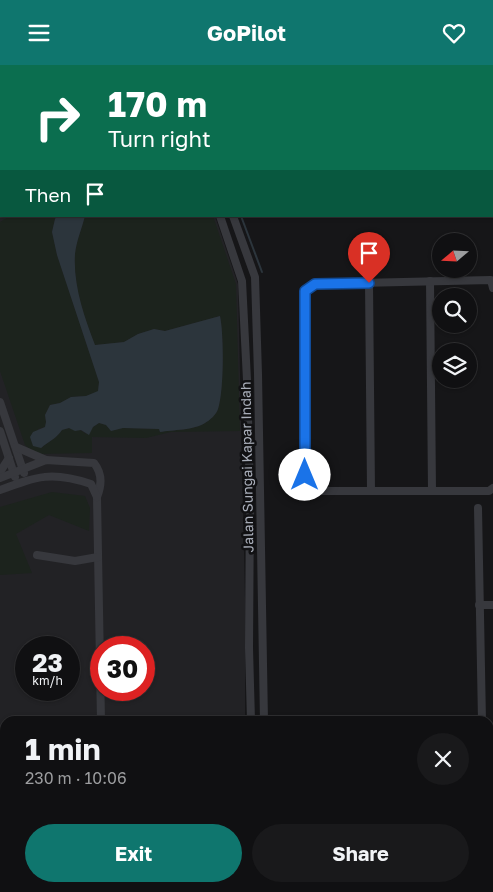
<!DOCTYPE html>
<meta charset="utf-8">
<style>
:root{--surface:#101012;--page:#19191b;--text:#f1f3f6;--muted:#9c9d9f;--line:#303032;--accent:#0f766e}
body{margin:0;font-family:"Golos Text",sans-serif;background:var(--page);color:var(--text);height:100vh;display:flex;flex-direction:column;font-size:19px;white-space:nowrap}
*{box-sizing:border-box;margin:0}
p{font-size:16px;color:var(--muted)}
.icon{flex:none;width:28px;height:28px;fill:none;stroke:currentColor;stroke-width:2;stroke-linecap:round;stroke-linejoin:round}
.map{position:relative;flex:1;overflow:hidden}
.side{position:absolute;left:0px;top:651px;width:494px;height:176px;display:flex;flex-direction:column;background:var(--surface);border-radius:15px 15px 0 0;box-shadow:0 1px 4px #0004,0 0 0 1px var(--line)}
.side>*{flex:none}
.top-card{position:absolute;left:0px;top:0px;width:494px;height:152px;box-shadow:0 1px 4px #0004,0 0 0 1px var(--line);background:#0b6e4f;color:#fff;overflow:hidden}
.needle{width:32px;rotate:251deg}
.buttons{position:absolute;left:432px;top:168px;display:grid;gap:10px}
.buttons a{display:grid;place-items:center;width:45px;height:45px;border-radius:50%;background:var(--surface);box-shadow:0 1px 4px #0004,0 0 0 1px var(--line);font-size:25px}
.speed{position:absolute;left:15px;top:571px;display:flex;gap:10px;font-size:25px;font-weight:700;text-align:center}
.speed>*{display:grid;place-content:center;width:65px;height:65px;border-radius:50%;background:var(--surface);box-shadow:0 1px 4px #0004,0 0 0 1px var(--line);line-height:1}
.speed small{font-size:12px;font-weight:400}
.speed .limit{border:8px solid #d22;background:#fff;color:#111}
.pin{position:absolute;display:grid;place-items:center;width:42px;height:42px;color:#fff;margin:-51px -21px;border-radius:50% 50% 50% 0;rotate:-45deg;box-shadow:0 0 5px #0007}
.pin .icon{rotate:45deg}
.me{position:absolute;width:55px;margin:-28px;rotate:0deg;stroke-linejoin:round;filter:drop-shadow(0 0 4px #0008)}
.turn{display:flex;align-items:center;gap:18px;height:105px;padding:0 25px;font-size:22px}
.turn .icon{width:65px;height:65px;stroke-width:2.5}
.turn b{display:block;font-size:35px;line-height:42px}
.then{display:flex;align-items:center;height:48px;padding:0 25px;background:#0003;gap:10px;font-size:19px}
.round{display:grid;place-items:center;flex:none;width:52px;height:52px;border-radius:26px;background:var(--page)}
.headline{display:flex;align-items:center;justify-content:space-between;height:85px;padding:0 25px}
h1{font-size:30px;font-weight:700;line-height:38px}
.button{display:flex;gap:10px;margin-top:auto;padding:10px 25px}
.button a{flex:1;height:58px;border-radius:30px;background:var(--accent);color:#fff;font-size:20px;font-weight:700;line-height:58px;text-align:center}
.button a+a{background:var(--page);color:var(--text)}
header{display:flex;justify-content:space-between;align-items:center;height:65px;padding:0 25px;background:var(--accent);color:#fff;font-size:22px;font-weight:700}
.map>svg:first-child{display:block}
</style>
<header><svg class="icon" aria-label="menu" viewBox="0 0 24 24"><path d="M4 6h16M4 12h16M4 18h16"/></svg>GoPilot<svg class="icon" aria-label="heart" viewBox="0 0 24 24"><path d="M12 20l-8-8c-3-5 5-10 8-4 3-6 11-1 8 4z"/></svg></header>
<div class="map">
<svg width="493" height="827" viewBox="0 0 493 827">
<rect width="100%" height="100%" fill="#161618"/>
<path fill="#222225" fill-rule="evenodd" d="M0,0H163V1H1V151H215L238,219L245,532V656H5V822H246V827H0ZM26,582H69V625H26ZM101,582H144V625H101Z"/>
<g fill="#1c231d">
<path d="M10,151H57L55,154L52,167L57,190L99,317L98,327L86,331L71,332L60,338L50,340L45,350L46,357L45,362L38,364L41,383C48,377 57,373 62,365C71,362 79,363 86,369L93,362L99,358L106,360L111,366L123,363L159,364L160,367C173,365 195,365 205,358C210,355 216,350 218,344C224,326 224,269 220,251L165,266L154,264L138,269L124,277L95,280C84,251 73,220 75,189C76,177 82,163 85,151H213L236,219L240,366L171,367L146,373L92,372V388L36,389L25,380L0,306V157Z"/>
<path d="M52,427L85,431L90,443L89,466L49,450L16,469L32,508L0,510V442Z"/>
</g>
<path fill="#2c353c" d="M57,151H85C82,163 76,177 75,189C73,220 84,251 95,280L124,277L138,269L154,264L165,266L220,251C224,269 224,327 218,344C216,350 210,355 205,358C195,365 172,365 160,367L159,364L123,363L111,366L106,360L99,358L93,362L89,370L81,365L75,366L69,363L62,365C57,373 48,377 41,383L33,381L30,372L33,367L45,362L46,357L45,350L50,340L60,338L71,332L86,331L98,326L99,317L57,190L52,167L55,154Z"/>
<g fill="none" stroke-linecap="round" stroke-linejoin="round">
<g stroke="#2c353c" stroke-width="2">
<path d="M156,0L157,1"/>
<path d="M482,1L486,0"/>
<path d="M241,151L262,207"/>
</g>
<g stroke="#37383d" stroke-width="8">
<path d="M120,0L121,1"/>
<path d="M183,0V1"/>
<path d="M206,0L207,1"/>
<path d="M275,0V1"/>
<path d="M339,0L340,1"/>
<path d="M398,1L402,0"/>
<path d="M430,1L433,0"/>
<path d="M0,143L1,142"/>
<path d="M220,151L242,216L247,315L250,433L249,583L251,656"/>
<path d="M233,151L255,212L258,309L264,656"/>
<path d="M430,216L432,426"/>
<path d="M369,218L371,426"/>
<path d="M493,223L491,215L315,219L305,226V410L310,419L316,426H489L493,423"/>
<path d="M0,337L24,408"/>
<path d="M0,366L15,412"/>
<path d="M16,382L46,395"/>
<path d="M0,407L9,393"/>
<path d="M0,413L46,395L94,398C102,408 102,420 97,432L101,656"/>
<path d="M0,425C38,411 52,406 91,419L97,432"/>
<path d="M478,443L482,656"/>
<path d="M37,490L75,496L98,492"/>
<path d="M479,540H493"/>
<path d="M103,822L104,827"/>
<path d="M256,822V827"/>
<path d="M268,822V827"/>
<path d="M486,822V827"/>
<path d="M16,827L27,822"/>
<path d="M283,827L284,822"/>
</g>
</g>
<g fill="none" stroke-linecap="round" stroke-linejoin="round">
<g stroke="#114b97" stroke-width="12">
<path id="route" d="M305,410V226L315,219L369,218"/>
</g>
<use href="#route" stroke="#1a73e8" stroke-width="9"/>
</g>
<g text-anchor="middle" stroke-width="5" stroke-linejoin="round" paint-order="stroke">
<g font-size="14" fill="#a8adb8" stroke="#111113">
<text transform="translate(247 402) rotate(-91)" y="5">Jalan Sungai Kapar Indah</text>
</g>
</g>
</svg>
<div class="buttons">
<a><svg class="needle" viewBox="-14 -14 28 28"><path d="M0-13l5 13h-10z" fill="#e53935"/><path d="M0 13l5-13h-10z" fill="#9c9d9f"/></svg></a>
<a><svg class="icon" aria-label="search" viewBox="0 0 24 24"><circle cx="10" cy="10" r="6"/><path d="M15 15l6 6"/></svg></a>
<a><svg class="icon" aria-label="layers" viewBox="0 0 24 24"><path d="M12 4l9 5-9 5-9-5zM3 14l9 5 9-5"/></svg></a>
</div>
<div class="speed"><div>23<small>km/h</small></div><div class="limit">30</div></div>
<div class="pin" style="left:369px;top:218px;background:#d93025"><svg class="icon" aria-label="arrive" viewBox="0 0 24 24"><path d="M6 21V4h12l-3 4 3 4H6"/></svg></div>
<svg class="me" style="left:305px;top:410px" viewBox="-20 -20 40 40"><circle r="19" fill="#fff"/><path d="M0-13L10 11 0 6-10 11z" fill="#1a73e8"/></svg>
<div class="top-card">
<div class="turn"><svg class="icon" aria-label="right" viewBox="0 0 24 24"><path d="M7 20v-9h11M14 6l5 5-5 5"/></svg><div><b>170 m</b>Turn right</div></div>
<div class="then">Then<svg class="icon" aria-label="arrive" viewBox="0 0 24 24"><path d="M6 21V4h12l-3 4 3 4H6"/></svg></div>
</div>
<section class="side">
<div class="headline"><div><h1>1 min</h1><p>230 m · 10:06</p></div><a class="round"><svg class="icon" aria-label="close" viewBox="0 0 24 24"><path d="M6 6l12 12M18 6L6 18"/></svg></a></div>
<div class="button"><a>Exit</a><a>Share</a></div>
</section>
</div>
